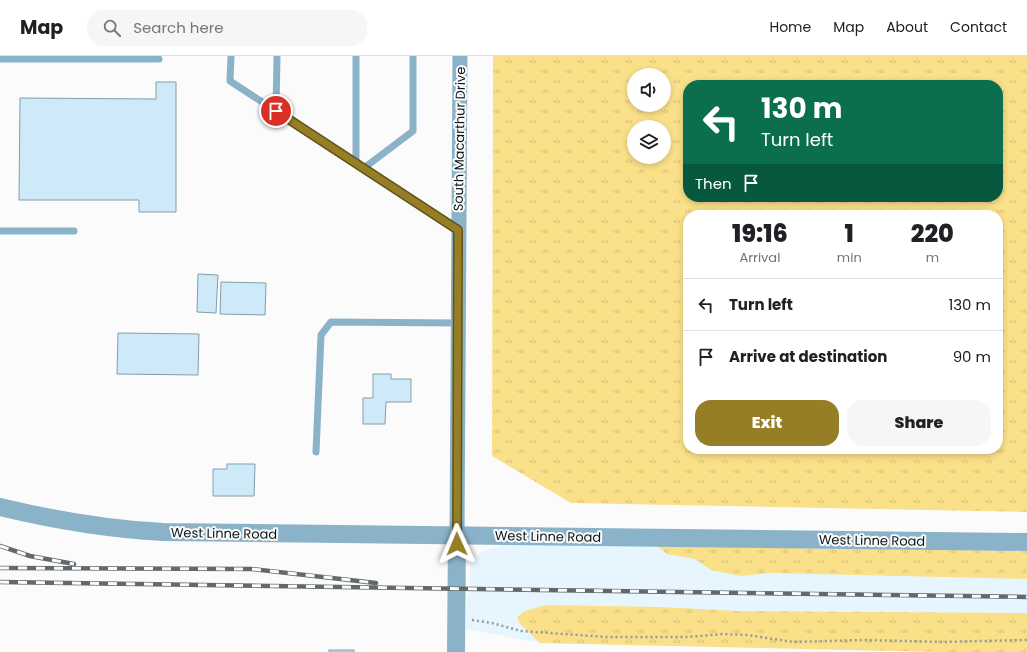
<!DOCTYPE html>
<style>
:root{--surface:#fff;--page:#f6f6f6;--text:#202124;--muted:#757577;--line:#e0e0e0;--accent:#957e26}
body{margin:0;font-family:Poppins,sans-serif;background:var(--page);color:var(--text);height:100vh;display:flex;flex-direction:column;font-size:15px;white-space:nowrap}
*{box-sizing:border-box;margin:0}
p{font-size:13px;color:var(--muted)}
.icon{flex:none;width:22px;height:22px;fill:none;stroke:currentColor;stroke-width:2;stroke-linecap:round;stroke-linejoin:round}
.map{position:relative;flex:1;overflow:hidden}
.drawer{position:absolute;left:683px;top:154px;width:320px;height:244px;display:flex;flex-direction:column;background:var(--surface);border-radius:16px;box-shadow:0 2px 6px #0003}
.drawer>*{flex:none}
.top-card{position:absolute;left:683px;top:24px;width:320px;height:122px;border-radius:16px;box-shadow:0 2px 6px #0003;background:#0b6e4f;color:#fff;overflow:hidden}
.controls{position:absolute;left:627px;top:12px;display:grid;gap:8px}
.controls a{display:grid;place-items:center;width:44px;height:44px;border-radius:50%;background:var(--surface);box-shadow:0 2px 6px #0003;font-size:20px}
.pin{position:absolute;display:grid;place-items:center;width:34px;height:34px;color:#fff;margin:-17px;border:2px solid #fff;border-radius:50%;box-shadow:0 1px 4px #0007}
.me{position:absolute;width:44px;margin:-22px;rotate:359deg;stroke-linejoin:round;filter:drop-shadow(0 0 3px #0008)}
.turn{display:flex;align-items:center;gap:14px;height:84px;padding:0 12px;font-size:18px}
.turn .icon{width:52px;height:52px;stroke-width:2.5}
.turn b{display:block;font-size:28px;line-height:34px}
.then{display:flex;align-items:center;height:38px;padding:0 12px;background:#0003;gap:8px;font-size:15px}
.eta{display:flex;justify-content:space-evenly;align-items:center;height:68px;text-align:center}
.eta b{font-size:24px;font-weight:800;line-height:28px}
.cta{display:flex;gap:8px;margin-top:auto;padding:8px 12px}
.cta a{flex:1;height:46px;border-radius:16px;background:var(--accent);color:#fff;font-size:16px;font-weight:800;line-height:46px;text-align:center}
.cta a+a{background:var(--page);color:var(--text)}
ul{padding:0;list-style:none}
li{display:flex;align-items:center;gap:12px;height:52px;padding:0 12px;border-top:1px solid var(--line)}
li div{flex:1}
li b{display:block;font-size:15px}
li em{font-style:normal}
header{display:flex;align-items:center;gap:24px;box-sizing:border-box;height:56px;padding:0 20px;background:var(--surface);border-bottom:1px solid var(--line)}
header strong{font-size:19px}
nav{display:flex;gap:22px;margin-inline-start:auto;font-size:14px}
.search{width:280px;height:36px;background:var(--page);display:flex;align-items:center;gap:10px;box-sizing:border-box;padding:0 14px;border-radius:16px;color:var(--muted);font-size:15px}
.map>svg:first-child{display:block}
</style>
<header>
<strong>Map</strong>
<div class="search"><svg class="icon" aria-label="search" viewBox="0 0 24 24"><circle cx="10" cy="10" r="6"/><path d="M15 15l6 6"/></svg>Search here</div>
<nav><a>Home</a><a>Map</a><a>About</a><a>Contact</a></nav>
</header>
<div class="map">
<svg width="1027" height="596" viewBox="0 0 1027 596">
<defs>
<pattern id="grass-tufts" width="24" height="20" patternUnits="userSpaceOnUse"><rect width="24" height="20" fill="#fae088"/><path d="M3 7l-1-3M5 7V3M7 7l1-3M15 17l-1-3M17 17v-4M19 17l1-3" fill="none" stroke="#d5bf75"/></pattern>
</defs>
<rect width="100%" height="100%" fill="#fbfbfb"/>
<path fill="#e7f6fe" d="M506,488L1027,495V596H942L540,587L466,573L467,542L470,536V509L481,496Z"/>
<g fill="url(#grass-tufts)" fill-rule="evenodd">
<path d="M493,0H1027V456L571,447L492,400ZM634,19H664V49H634ZM688,29H998V141H688ZM634,71H664V101H634ZM688,159H998V393H688Z"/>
<path d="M657,490L1027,495V523L771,517L741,520L711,514L695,503L667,498Z"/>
<path d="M546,549L661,551L739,555L1027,557V596H942L540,587L520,568L517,561L525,555Z"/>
</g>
<g fill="#ceeaf9" stroke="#839dab">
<path d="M156,26H176V156H139V144H19L20,42L156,43Z"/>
<path d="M198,218L218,219L216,257L197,256Z"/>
<path d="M221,226L266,227L265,259L220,258Z"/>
<path d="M118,277L199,278L198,319L117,318Z"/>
<path d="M373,318H391V323H411V346H386L385,368H363V342H373Z"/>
<path d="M227,408H255L254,440H213V413H227Z"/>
<rect x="329" y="594" width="25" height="2"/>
</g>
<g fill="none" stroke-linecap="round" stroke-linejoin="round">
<path stroke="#95999b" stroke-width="2.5" stroke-dasharray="2 3" stroke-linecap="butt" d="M472,564L492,567L521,575L607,581H688L723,578L747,579L794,586L862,584L942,586L1027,584"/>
<g stroke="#8ab3c9" stroke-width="7">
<path d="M231,0L230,25L276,55"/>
<path d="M277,0L276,55L458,174"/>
<path d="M0,3H159"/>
<path d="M356,107V0"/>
<path d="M364,112L413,75V0"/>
<path d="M0,175H74"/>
<path d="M316,396L321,279L331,266L459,267"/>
</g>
<path stroke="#8ab3c9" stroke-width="15" d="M457,479L460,0"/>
<g stroke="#8ab3c9" stroke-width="18">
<path d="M0,451C54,464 107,473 163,476L1027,486"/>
<path d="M456,596L457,479"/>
</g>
<g stroke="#62696c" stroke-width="4.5">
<g id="rail">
<path d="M0,490L30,500L74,508"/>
<path d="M0,512L252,513L376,527"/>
<path d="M0,526L1027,541"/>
</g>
</g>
<use href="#rail" stroke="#fbfbfb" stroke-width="3" stroke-dasharray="9" stroke-linecap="butt"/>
</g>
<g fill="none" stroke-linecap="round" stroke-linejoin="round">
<g stroke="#615219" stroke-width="10">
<path id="route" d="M276,55L458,174L457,488"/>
</g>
<use href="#route" stroke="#957e26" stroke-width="7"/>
</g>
<g text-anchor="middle" stroke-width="4" stroke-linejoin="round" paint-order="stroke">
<g font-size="13" fill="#0a1419" stroke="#fbfbfb">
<text transform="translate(459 83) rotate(-89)" y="5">South Macarthur Drive</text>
<text transform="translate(224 477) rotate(1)" y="5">West Linne Road</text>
<text transform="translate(548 480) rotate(1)" y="5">West Linne Road</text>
<text transform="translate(872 484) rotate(1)" y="5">West Linne Road</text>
</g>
</g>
</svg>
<div class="controls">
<a><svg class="icon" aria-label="sound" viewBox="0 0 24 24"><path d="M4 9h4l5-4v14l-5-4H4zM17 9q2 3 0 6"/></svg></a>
<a><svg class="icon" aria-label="layers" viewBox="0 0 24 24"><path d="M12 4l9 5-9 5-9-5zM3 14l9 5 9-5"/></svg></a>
</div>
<div class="pin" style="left:276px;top:55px;background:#d93025"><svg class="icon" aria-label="arrive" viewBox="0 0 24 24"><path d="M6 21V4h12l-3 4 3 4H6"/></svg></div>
<svg class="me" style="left:457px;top:488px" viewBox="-20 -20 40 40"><path d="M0-17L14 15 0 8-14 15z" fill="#957e26" stroke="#fff" stroke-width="4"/></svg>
<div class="top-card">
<div class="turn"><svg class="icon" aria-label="left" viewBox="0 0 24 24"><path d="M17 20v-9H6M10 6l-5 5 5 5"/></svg><div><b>130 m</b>Turn left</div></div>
<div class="then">Then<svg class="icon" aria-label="arrive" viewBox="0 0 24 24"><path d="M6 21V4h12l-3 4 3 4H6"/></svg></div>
</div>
<section class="drawer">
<div class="eta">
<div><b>19:16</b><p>Arrival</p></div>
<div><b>1</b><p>min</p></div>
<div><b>220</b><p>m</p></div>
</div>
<ul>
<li><svg class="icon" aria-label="left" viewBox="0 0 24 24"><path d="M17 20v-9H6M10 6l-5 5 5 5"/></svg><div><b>Turn left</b></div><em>130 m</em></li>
<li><svg class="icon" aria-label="arrive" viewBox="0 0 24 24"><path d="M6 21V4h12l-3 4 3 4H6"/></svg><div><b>Arrive at destination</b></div><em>90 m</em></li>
</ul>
<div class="cta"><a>Exit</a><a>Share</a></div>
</section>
</div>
